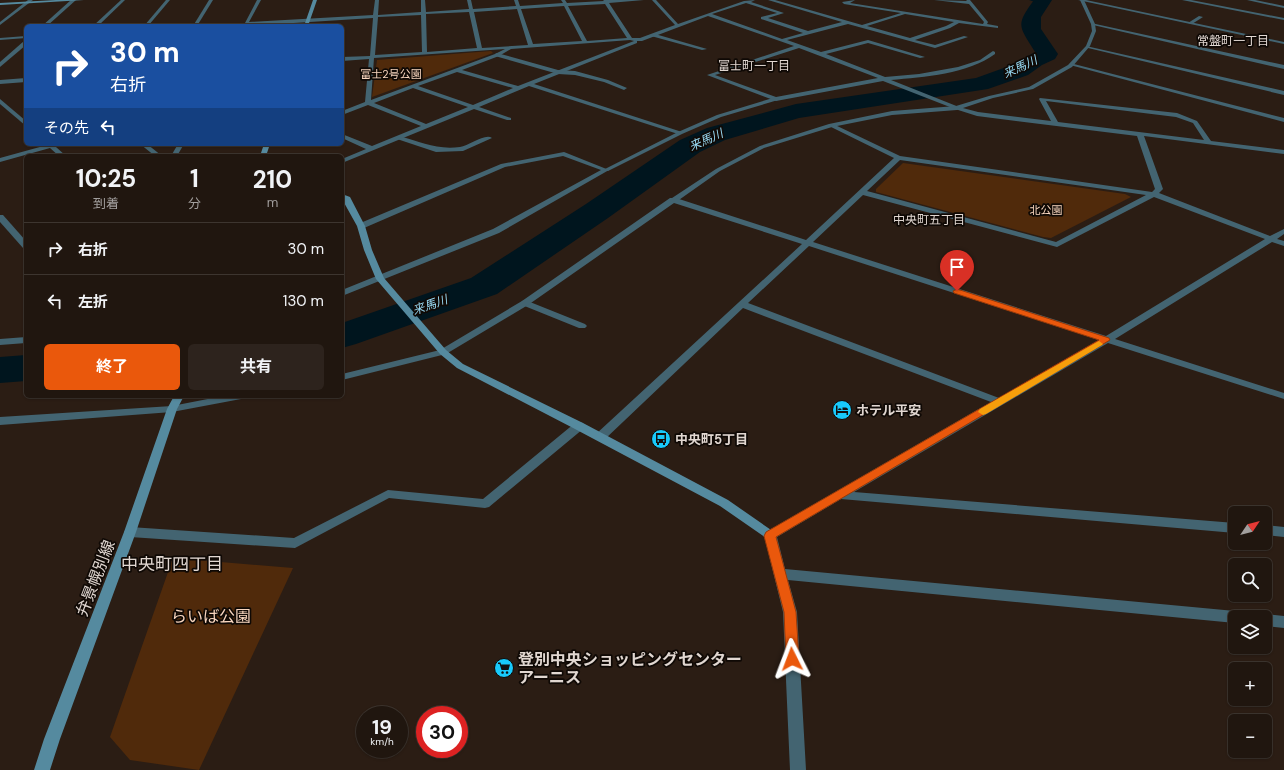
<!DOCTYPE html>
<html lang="ja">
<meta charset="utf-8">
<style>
:root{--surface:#20160f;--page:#2d231d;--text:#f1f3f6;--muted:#a29f9e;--line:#3d352f;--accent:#ea580c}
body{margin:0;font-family:"DM Sans","Noto Sans JP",sans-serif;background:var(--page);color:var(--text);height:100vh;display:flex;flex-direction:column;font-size:15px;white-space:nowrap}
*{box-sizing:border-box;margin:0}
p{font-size:13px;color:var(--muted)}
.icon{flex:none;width:22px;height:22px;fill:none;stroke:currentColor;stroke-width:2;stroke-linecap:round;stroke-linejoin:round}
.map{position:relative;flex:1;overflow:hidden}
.sheet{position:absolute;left:24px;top:154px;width:320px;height:244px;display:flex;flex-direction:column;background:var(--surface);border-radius:6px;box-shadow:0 1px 3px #0004,0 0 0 1px var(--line)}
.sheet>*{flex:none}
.guide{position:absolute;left:24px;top:24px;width:320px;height:122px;border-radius:6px;box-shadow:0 1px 3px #0004,0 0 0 1px var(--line);background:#1a4fa0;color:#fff;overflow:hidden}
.needle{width:26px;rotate:55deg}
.fabs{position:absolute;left:1228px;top:506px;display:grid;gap:8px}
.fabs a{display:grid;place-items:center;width:44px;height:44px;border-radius:6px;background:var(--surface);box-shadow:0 1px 3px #0004,0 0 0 1px var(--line);font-size:20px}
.speed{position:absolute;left:356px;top:706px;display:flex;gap:8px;font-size:20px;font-weight:700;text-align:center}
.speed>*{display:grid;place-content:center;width:52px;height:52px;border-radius:50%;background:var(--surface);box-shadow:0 1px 3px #0004,0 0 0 1px var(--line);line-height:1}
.speed small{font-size:10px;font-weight:400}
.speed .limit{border:6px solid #d22;background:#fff;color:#111}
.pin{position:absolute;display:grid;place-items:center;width:34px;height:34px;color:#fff;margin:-41px -17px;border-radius:50% 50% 50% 0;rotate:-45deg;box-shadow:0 0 4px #0007}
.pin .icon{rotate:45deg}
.me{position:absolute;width:44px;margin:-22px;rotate:357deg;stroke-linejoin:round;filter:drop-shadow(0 0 3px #0008)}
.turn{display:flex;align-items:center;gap:14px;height:84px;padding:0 20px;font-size:18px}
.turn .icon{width:52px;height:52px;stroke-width:2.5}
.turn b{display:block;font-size:28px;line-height:34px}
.then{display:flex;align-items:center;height:38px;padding:0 20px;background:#0003;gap:8px;font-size:15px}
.eta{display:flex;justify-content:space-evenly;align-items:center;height:68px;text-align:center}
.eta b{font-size:24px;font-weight:700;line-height:28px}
.button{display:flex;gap:8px;margin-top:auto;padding:8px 20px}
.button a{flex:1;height:46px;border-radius:6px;background:var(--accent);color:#fff;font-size:16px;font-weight:700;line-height:46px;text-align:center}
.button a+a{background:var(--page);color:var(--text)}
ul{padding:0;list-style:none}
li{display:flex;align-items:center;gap:12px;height:52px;padding:0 20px;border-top:1px solid var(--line)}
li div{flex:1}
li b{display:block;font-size:15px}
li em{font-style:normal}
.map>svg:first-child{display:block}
</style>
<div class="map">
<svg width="1284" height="770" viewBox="0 0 1284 770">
<rect width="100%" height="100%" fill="#2b1d14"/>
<g fill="#502a0b">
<path d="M491,51L493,53L372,97L377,60Z"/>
<path d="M903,163L1125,194L1131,197L1051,238L1043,237L876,192V189Z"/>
<path d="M173,558L293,568L199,770L130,760L110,737Z"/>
</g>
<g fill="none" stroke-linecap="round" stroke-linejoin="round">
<path fill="#00151e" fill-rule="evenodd" d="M1029,0H1033L1043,3L1041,4Z"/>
<g fill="#00151e" fill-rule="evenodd">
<path d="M1034,0H1052L1041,17V29L1058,54L1055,59L1042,65L1028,75L988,89L799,118L725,140L700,152L608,218L497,294L356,344L342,348V323L471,278L586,204L680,140L707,128L796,104L976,78L1012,65L1035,52C1019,26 1015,26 1034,0Z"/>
<path d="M26,355V381L0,383V357Z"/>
</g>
<g fill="#436471" fill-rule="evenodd">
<path d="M1080,0H1084L1095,24L1096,31L1090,46L1072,67L1033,89L993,98L957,110L892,115L832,127L764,148L720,171L676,202H670L669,200L716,169L760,146L829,124L892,111L956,106L989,96L1029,87L1068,65L1086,46L1092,31L1091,24Z"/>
<path d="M1199,16L1203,17L1192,24L1188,23Z"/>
<path d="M651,34H655L707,49L702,50L651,36Z"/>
<path d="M497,53L558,70L575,71L608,80L627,88L624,90L604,82L575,75L558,74L495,56V54Z"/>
<path d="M776,97L779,99L778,100L721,117L682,134L608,171L603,170L678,132L717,115Z"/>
<path d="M399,136C422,142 436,150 460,147C469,146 485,133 492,138L463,151L436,152L397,139L396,138Z"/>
<path d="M525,300L585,324L587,326L585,328H579L522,305L521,303L522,301Z"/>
</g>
<g fill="#436471" fill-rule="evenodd">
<path d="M28,0H33L0,25V22Z"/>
<path d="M71,0H76L47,26H42Z"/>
<path d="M121,0H125L98,26H93Z"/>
<path d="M166,0H170L148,26H144Z"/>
<path d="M209,0H213L197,26H193Z"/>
<path d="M257,0H261L249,22L373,15L375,0H379L378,15L421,12V0H425L426,12L469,9L467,0H471L473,9L516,6L514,0H518L520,6L563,3L561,0H565L567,3L604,1L603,0H644L609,3L632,38H640L675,25L652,0H656L678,24L744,1L755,0L751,2L784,13L768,18L808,31L842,22L768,0H775L862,25L901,13L844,4L842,2L855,0L850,3L983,24L984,22L969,4L934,0L967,1L966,0H970L988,22L987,24L998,26V28L959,23L950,28L915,40L935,45L964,36L968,37L935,48L848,24L787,40L821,52L868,40L925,57L920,58L868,43L826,54L885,77L919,74L958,67L980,60L993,51L995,52V54C968,74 924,77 891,80L959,107L978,112L1051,121L1039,99L1040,98L1177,113L1197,121L1211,141L1284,150V154L1144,136L1163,189L1159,193L1270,236L1284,229V234L1277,239L1284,241V246L1272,242L1115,339L1284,393V399L1108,343L854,492L1235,523V533L841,499L777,537L785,569L1235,611L1240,613L1242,617H1235V623L788,580L797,612L806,770H790L783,612L764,535L766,532L991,402L743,308L604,440H596L595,437L596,434L802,244L674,203L528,305L446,354L342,380V374L440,350L522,301L670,198H676L806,240L894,158L829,126V124H833L900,156L1152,192L1155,189L1137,136L977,116L955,109L883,81L776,101L707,75L794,46L708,16L642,41H637V43L534,84L682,132V134H678L529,86L479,107L511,118V120H507L474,109L342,163V159L366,149L342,138V134L372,146L421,126L368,105L342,115V111L365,102L369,59L342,61V57L370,56L373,18L247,26H210L245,23ZM746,3L777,13L761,17V19L803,33L782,39L712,14ZM605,4L627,38L587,41L568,6ZM564,6L582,41L533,44L521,9ZM517,9L528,45L482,48L474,12ZM469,12L477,48L427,52L426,14ZM905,14L954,22L946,26L910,38L867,26ZM421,15L422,52L375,55L378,17ZM630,40L634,41L518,86L462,70L499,56L511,49ZM799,48L878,78L776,97L715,75ZM505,49L495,54L371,100L374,58ZM457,72L513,88L473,105L418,86ZM413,88L468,107L426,124L374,103ZM1046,101L1176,117L1193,123L1204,140L1058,122ZM900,160L1146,195L1056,242L867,191ZM863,195L1057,247L1154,197L1265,239L1106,336L813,242ZM809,246L1099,340L999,398L748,303Z"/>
<path d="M1078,0H1086L1284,42V44Z"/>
<path d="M1182,0H1191L1284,18V20Z"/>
<path d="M1247,0H1255L1284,6V8Z"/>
<path d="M1091,23L1284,65V69L1093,25Z"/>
<path d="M26,36V38L0,40V38Z"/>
<path d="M24,41H26V45L0,67V62Z"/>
<path d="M1086,46L1284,91V95L1088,48Z"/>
<path d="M1070,63L1284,118V122L1070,65Z"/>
<path d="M26,78V82L0,84V80Z"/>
<path d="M0,99L26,121V126L0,104Z"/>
<path d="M46,144H62L56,147L66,156H59L50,148L0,162V158L47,145Z"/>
<path d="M140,144H147L162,156H155Z"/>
<path d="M178,144H184L177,156H171Z"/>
<path d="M564,152L609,170L499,233L342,296V290L493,229L601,170L563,156L505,167L364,228H358V224L501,164Z"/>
<path d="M0,215H3L26,241V248H23L0,222Z"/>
<path d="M26,337V343L0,345V339Z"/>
<path d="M223,396H246L241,399L172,412L0,425V417L172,406Z"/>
<path d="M579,422L583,423L584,426L583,429L489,507L485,508L389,498L295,548L130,537L126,535L124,532L126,529L130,527L294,538L388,490L483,499L575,423Z"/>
<path d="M1265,525L1284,527V537L1265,535Z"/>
<path d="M1265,614L1284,616V628L1265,626V617H1260Z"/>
</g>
<g fill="#558a9f" fill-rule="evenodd">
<path d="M56,0H84L0,5V3Z"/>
<path d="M313,0H317L308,26H304Z"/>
<path d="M264,144H270L266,156H260Z"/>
<path d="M342,194L350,197L365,226L372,250L384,278L446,350L463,364L583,423L728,500L774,532L776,535L774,538L770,540L766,538L720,506L575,429L457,368L440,354L376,279L364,250L357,226L342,199Z"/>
<path d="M174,396H184L177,409L136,532L60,739L50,770H34L44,739L124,532L167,409Z"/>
</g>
</g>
<path fill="#ea580c" stroke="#983908" d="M957,289L1109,338L1110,340L776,537L796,612L799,659L797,663L792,665L788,663L786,659L784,612L764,536L766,532L1099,340L954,293L953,291Z"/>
<path fill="#f59e0b" d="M1099,341L1103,344L1102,345L986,414L983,415L978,412L980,409Z"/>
<defs>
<g id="hotel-disc" transform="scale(1)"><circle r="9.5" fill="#18cafc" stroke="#0f0905"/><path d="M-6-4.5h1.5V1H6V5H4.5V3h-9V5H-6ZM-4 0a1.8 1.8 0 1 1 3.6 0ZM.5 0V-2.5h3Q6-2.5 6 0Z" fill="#111"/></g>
<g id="bus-disc" transform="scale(1)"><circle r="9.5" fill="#18cafc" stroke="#0f0905"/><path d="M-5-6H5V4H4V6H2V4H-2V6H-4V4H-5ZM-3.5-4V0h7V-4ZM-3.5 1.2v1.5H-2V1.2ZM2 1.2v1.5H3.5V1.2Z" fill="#111"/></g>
<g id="supermarket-disc" transform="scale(1)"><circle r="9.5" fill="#18cafc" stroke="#0f0905"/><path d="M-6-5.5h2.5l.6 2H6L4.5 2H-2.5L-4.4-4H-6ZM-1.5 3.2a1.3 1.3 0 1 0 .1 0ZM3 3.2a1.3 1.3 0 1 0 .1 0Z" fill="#111"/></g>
</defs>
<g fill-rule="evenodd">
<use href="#hotel-disc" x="842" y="410"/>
<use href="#bus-disc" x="661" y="439"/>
<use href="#supermarket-disc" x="504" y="668"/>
</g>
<g text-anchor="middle" stroke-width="3.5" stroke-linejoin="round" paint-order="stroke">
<g font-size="11" fill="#f9d6bf" stroke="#0f0905">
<text x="391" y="78">富士2号公園</text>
<text x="1046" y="214">北公園</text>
</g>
<g font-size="12" fill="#e1d7d1" stroke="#0f0905">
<text x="1233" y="45">常盤町一丁目</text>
<text x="754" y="70">富士町一丁目</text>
<text x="929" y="224">中央町五丁目</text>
</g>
<g font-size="12" font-style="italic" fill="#9adcf6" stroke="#0f0905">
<text transform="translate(1020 67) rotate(-25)" y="4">来馬川</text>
<text transform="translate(706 140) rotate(-24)" y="4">来馬川</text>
<text transform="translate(430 305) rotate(-19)" y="4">来馬川</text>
</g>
<g font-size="13" font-weight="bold" fill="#e1d7d1" stroke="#0f0905" text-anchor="start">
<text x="856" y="415">ホテル平安</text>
<text x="675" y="444">中央町5丁目</text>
</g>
<g font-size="16" fill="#e1d7d1" stroke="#0f0905">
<text transform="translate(95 578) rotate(-69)" y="6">弁景幌別線</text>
</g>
<g font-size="16" fill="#f9d6bf" stroke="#0f0905">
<text x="211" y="622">らいば公園</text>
</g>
<g font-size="16" font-weight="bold" fill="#e1d7d1" stroke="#0f0905" text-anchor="start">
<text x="518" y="665">登別中央ショッピングセンター<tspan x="518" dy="18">アーニス</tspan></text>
</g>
<g font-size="17" fill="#e1d7d1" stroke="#0f0905">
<text x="172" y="570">中央町四丁目</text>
</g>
</g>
</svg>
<div class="fabs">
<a><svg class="needle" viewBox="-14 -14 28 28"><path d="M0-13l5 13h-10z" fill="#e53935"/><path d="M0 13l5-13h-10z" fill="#a29f9e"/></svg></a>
<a><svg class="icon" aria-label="search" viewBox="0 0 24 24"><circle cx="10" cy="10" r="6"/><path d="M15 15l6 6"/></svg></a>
<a><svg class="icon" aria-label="layers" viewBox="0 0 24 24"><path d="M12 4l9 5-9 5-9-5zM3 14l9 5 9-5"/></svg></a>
<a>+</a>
<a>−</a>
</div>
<div class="speed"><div>19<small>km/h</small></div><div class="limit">30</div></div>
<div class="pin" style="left:957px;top:291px;background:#d93025"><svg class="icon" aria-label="arrive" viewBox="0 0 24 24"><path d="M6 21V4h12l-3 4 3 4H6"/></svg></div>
<svg class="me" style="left:792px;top:659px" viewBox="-20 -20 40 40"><path d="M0-17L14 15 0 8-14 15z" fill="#ea580c" stroke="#fff" stroke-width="4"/></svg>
<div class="guide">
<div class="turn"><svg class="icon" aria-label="right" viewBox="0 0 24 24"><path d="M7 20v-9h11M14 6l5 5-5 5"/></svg><div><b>30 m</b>右折</div></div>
<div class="then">その先<svg class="icon" aria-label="left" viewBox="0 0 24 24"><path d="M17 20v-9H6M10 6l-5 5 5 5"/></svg></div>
</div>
<section class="sheet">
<div class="eta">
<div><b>10:25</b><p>到着</p></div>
<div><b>1</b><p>分</p></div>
<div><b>210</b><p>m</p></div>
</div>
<ul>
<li><svg class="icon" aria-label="right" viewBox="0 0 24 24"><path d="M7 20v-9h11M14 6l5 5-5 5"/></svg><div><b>右折</b></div><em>30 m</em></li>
<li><svg class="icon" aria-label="left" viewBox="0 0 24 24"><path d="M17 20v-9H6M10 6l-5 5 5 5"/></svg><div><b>左折</b></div><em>130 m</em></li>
</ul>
<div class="button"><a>終了</a><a>共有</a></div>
</section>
</div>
